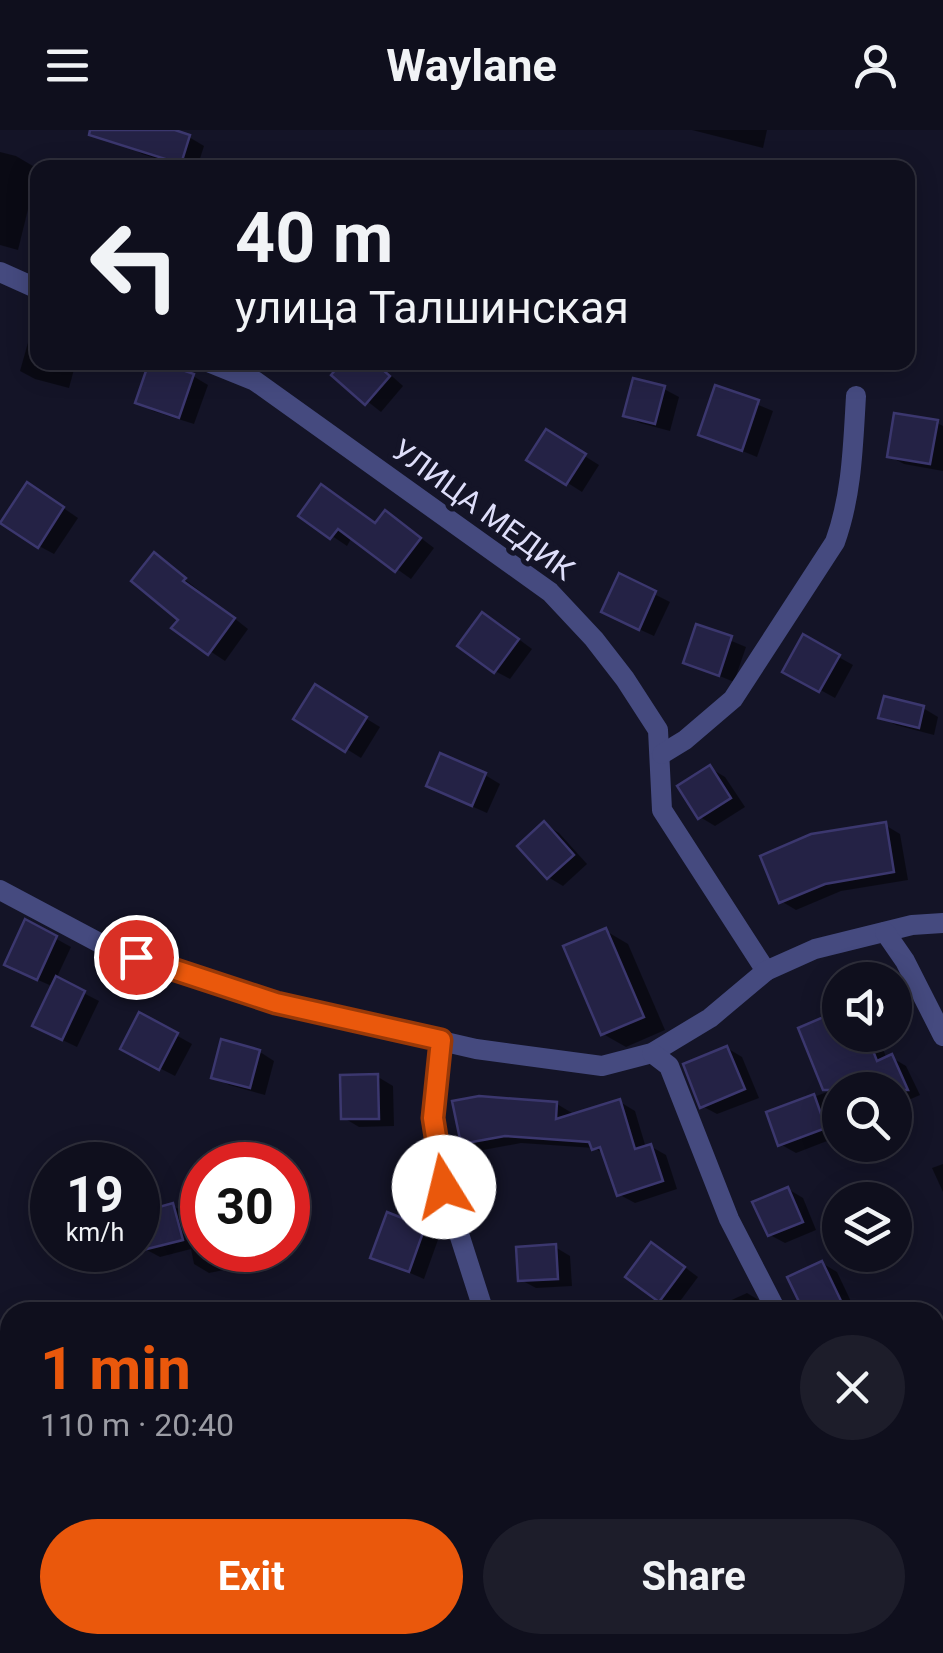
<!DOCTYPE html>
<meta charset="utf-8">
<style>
:root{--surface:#0f0f1d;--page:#1d1d2a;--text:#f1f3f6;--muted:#9b9ca4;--line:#2f2f3b;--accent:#ea580c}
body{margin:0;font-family:Roboto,sans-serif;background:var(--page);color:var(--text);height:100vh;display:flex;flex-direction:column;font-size:38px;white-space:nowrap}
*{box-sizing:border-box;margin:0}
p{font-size:32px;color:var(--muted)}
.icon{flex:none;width:55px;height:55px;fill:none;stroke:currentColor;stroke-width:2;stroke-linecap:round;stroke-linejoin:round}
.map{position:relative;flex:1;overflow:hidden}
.drawer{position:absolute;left:0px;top:1172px;width:945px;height:352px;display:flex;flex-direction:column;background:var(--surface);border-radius:30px 30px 0 0;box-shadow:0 5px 25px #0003,0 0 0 2px var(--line)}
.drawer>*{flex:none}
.hud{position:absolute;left:30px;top:30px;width:885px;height:210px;border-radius:20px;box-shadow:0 5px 25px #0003,0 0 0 2px var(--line);background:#0f0f1d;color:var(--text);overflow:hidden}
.controls{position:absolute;left:822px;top:832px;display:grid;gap:20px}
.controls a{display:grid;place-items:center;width:90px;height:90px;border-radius:50%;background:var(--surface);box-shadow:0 5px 25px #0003,0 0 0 2px var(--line);font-size:50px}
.speed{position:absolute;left:30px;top:1012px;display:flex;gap:20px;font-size:50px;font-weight:700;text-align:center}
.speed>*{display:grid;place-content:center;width:130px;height:130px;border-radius:50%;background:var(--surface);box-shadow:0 5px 25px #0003,0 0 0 2px var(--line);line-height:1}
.speed small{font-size:25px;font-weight:400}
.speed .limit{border:15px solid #d22;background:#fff;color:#111}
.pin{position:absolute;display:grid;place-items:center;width:85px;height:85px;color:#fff;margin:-42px;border:5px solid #fff;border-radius:50%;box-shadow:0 2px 10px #0007}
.me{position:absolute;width:110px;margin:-55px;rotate:351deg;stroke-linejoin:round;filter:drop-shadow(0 0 8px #0008)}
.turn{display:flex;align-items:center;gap:35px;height:210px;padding:0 40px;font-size:45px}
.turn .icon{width:130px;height:130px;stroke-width:2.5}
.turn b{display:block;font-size:70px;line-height:85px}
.round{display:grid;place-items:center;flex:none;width:105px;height:105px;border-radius:52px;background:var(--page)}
.head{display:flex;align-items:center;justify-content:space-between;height:170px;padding:0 40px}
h1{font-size:60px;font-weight:700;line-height:75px;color:var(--accent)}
.button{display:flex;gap:20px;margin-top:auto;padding:20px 40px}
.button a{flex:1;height:115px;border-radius:60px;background:var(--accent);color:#fff;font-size:40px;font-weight:700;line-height:115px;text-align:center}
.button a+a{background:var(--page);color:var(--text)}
header{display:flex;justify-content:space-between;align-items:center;height:130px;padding:0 40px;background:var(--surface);font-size:45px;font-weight:700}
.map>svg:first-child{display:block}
</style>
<header><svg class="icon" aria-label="menu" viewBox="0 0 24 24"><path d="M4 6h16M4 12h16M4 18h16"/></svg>Waylane<svg class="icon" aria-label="person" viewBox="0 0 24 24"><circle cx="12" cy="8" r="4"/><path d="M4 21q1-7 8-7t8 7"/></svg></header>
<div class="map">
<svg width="943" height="1523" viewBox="0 0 943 1523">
<rect width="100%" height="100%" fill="#141427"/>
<g fill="#0007">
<path d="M132,0H167L189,7L204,16L197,38H187L142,24L127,15Z"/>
<path d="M692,0H767L763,18Z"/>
<path d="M0,22L16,26L38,39L18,120L0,115Z"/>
<path d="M29,209L38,211V232H76L69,258L35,249L20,241Z"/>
<path d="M345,232H376L403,256L381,282L334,245Z"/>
<path d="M193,246L208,255L194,294L153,281L138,272Z"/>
<path d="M716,258L773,281L757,327L701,304Z"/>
<path d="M664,259L679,267L670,301L640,293L626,285Z"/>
<path d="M937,293L943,296V341L904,334L889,326Z"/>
<path d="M546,302L599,335L582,362L530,329Z"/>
<path d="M43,364L78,388L54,424L39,416Z"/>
<path d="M301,385L377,394L400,392L434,418L411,449L352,407L347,416Z"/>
<path d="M155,426L248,499L225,531L175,498L181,489Z"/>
<path d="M620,447L670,472L654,506L619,490Z"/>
<path d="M498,494L532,519L510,549L495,541Z"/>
<path d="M698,497L746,517L734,552L686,532Z"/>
<path d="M804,508L853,535L835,568L786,541Z"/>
<path d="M316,558L380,597L361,628L297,588Z"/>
<path d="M923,578L938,587L934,605L896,595L881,587Z"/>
<path d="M710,638L725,647L745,677L715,696L700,687Z"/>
<path d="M485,645L500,654L487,683L444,664Z"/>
<path d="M544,694L559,703L587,734L563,756L548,747Z"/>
<path d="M885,695L900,704L908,750L841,761L796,780L781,771Z"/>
<path d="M26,792L71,817L56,849L99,871L77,917L50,904L54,857L22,843Z"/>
<path d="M606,801L628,814L665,900L626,917L603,904Z"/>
<path d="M840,883V905H877L887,929L891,927L906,936L920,965L895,976V960H840V1006L796,1023L780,1014L769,984L827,962L801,899Z"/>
<path d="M140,885L192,914L175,946L138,927Z"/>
<path d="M223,912L260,922L274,931L265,965L229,955L214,947Z"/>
<path d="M727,918L742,927L759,968L717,984L702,976Z"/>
<path d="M378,947L393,956L394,996L359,997L344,988Z"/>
<path d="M620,972L635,981L646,1018L650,1016L666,1025L677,1059L635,1073L620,1065L606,1025L594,1018L521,1013L478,1021L463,1013L557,974L572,983L571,987Z"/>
<path d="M943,1034V1062L932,1038Z"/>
<path d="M788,1059L803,1068L816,1100L785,1113L770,1105Z"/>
<path d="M173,1076L188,1084L190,1091L202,1089V1120H251L253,1134L209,1143L194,1134L191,1119L160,1127L145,1119L138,1085Z"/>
<path d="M424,1099L439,1107L424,1149L373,1127Z"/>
<path d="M555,1117L570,1126L572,1156L536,1158L521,1150Z"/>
<path d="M667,1124L698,1147L675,1178L629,1146Z"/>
<path d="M822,1133L837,1142L856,1182H807L791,1148Z"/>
<path d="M747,1163L762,1172L767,1182H715L714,1178Z"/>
<path d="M943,1413V1458L935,1450V1421Z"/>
<path d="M0,1509L9,1514L13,1523H0Z"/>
<path d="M728,1515H784L787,1523H731Z"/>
<path d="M829,1515H861L849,1523H841Z"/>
</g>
<g fill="#242245" stroke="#3b376e" stroke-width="2.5">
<path d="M90,0H175L190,5L181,34L89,5Z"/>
<path d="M149,232H159L194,244L179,288L135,273Z"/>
<path d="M342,232H374L390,246L365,275L331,245Z"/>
<path d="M633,248L665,256L655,294L623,286Z"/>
<path d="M715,255L759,270L742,321L698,305Z"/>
<path d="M894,283L938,290L930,334L887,327Z"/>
<path d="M546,299L586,324L566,355L526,330Z"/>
<path d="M27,352L64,377L38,418L0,393Z"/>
<path d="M321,354L375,393L385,380L421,408L395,442L338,399L330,409L298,386Z"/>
<path d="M154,422L186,448L183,451L235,488L208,525L171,498L178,490L131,451Z"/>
<path d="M619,443L656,461L639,500L601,482Z"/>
<path d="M482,482L519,509L494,543L457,516Z"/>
<path d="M696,494L732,506L719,546L683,533Z"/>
<path d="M803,504L840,525L819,562L782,542Z"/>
<path d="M315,554L367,587L345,622L293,589Z"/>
<path d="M884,566L924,576L919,598L878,588Z"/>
<path d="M440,623L486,643L472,676L426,656Z"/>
<path d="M710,635L731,668L698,689L677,656Z"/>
<path d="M544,691L574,725L547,749L517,716Z"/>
<path d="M886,692L894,742L825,754L779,773L760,726L811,704Z"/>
<path d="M25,789L57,806L37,850L4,835Z"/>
<path d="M606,798L644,887L601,905L563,816Z"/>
<path d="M56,846L85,861L62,910L32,896Z"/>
<path d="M840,880V905H867L877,931L892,924L908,960H823L798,898Z"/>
<path d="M139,882L178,903L159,940L120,919Z"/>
<path d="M221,909L260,920L250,958L211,948Z"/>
<path d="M727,916L745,959L700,978L683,934Z"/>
<path d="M378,944L379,989H341L340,945Z"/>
<path d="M814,964L826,998L778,1016L766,982Z"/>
<path d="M479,966L557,972L556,989L620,969L635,1019L651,1014L663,1051L617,1066L600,1017L592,1020L589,1012L505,1006L461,1014L452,971Z"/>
<path d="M788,1057L803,1092L768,1106L752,1072Z"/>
<path d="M173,1073L183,1110L143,1120L138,1100V1083Z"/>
<path d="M387,1082L425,1097L409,1142L370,1128Z"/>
<path d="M651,1112L685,1137L659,1172L625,1147Z"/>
<path d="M556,1114L558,1149L518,1151L516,1117Z"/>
<path d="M822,1131L843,1175L827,1182H804L787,1147Z"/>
</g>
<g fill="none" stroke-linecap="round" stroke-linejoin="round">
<g stroke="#454a7f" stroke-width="20">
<path d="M0,142L38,159"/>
<path d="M208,232L255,251L550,462L594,509L625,549L658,600L662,680L766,841"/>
<path d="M662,624L685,610L733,569L835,412C852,365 853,316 856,266"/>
<path d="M0,760L109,818L276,873L476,919L602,936L652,923L710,888L766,841L815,819L912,795L943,793"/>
<path d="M885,802L905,831L943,906"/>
<path d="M441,910L433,987L444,1057L484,1182"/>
<path d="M652,923L669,936L729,1089L777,1182"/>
<path d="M0,1468L10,1491"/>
<path d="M935,1491L943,1508"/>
<path d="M21,1515L24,1523"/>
<path d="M332,1515L335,1523"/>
<path d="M638,1515L643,1523"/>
</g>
</g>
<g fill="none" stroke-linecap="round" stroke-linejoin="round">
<g stroke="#983908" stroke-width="25">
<path id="route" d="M136,827L276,873L441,910L433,988L444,1057"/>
</g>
<use href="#route" stroke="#ea580c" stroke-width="18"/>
</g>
<g text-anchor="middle" stroke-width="10" stroke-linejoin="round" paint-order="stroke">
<g font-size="30" fill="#dedefa" stroke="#141427">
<text transform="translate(483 380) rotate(36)" y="10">УЛИЦА МЕДИК</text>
</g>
</g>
</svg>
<div class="controls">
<a><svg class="icon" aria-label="sound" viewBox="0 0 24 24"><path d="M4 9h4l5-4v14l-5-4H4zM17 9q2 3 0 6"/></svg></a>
<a><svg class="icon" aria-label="search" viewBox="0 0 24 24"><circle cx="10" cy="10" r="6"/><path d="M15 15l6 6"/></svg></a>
<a><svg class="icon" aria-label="layers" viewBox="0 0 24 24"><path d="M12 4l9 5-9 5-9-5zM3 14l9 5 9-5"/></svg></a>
</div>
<div class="speed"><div>19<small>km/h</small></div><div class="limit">30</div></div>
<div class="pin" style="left:136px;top:827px;background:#d93025"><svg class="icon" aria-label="arrive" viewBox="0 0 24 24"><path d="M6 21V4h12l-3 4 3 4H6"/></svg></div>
<svg class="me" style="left:444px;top:1057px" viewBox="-20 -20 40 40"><circle r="19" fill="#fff"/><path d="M0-13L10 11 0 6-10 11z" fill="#ea580c"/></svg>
<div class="hud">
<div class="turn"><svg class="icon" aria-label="left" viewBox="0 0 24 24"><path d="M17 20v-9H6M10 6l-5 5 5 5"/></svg><div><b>40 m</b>улица Талшинская</div></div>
</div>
<section class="drawer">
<div class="head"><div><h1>1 min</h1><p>110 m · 20:40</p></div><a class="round"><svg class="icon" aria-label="close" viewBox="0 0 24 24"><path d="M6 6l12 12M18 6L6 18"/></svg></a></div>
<div class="button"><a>Exit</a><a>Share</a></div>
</section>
</div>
